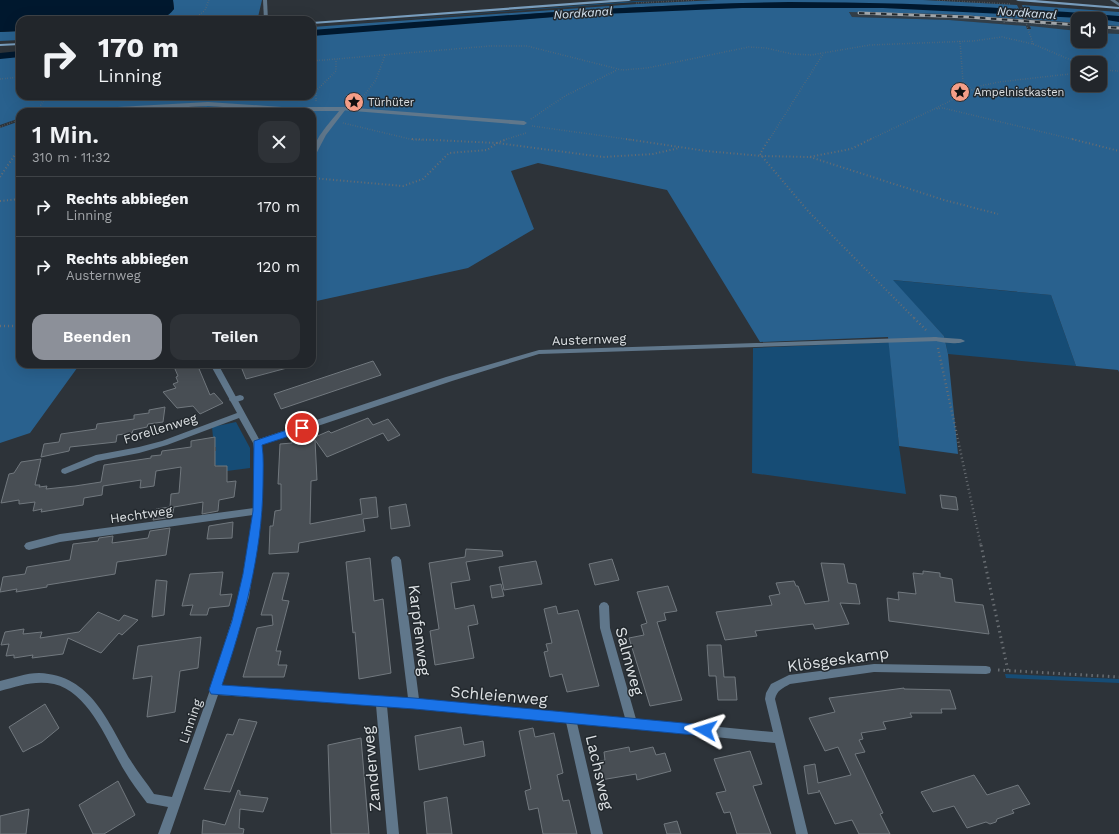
<!DOCTYPE html>
<html lang="de">
<meta charset="utf-8">
<style>
:root{--surface:#22262b;--page:#2e3237;--text:#f1f3f6;--muted:#a2a5a9;--line:#3f4347;--accent:#8c9099}
body{margin:0;font-family:"Work Sans",sans-serif;background:var(--page);color:var(--text);height:100vh;display:flex;flex-direction:column;font-size:15px;white-space:nowrap}
*{box-sizing:border-box;margin:0}
p{font-size:13px;color:var(--muted)}
.icon{flex:none;width:22px;height:22px;fill:none;stroke:currentColor;stroke-width:2;stroke-linecap:round;stroke-linejoin:round}
.map{position:relative;flex:1;overflow:hidden}
.details{position:absolute;left:16px;top:108px;width:300px;height:260px;display:flex;flex-direction:column;background:var(--surface);border-radius:12px;box-shadow:0 4px 16px #0002,0 0 0 1px var(--line)}
.details>*{flex:none}
.top-card{position:absolute;left:16px;top:16px;width:300px;height:84px;border-radius:12px;box-shadow:0 4px 16px #0002,0 0 0 1px var(--line);background:#22262b;color:var(--text);overflow:hidden}
.buttons{position:absolute;left:1071px;top:12px;display:grid;gap:8px}
.buttons a{display:grid;place-items:center;width:36px;height:36px;border-radius:8px;background:var(--surface);box-shadow:0 4px 16px #0002,0 0 0 1px var(--line);font-size:20px}
.pin{position:absolute;display:grid;place-items:center;width:34px;height:34px;color:#fff;margin:-17px;border:2px solid #fff;border-radius:50%;box-shadow:0 1px 4px #0007}
.me{position:absolute;width:44px;margin:-22px;rotate:276deg;stroke-linejoin:round;filter:drop-shadow(0 0 3px #0008)}
.turn{display:flex;align-items:center;gap:14px;height:84px;padding:0 16px;font-size:18px}
.turn .icon{width:52px;height:52px;stroke-width:2.5}
.turn b{display:block;font-size:28px;line-height:34px}
.round{display:grid;place-items:center;flex:none;width:42px;height:42px;border-radius:12px;background:var(--page)}
.head{display:flex;align-items:center;justify-content:space-between;height:68px;padding:0 16px}
h1{font-size:24px;font-weight:600;line-height:30px}
.button{display:flex;gap:8px;margin-top:auto;padding:8px 16px}
.button a{flex:1;height:46px;border-radius:12px;background:var(--accent);color:#fff;font-size:16px;font-weight:600;line-height:46px;text-align:center}
.button a+a{background:var(--page);color:var(--text)}
ul{padding:0;list-style:none}
li{display:flex;align-items:center;gap:12px;height:60px;padding:0 16px;border-top:1px solid var(--line)}
li div{flex:1}
li b{display:block;font-size:15px}
li em{font-style:normal}
.map>svg:first-child{display:block}
</style>
<div class="map">
<svg width="1119" height="834" viewBox="0 0 1119 834">
<rect width="100%" height="100%" fill="#2d3339"/>
<g fill="#323e48">
<path d="M849,11L998,16L1078,23V31L949,20L852,17Z"/>
<path d="M1100,25L1119,26V34L1100,33Z"/>
</g>
<g fill="#164c75">
<path d="M682,0L636,2L312,26L636,1Z"/>
<path d="M796,3H895L1019,9L1020,12L862,5L675,8L312,34V31L619,9Z"/>
<path d="M892,280L1051,295L1076,366L948,354L944,336Z"/>
<path d="M889,342L899,446L906,494L752,473L753,348Z"/>
<path d="M236,422L250,448V468L227,471V466H219L213,464L214,451H216V447H214L212,427Z"/>
<path d="M1005,674L1119,679V683L1006,678Z"/>
</g>
<g fill="#29618e" fill-rule="evenodd">
<path d="M173,0H262L258,17L255,20H148L161,18L174,9Z"/>
<path d="M716,0H923L1017,5L1019,9C901,2 782,1 663,6C546,11 429,23 312,31V27L637,4Z"/>
<path d="M803,5L924,7L1020,12L1023,19L945,14L849,12L852,17L949,20L1026,26L1027,29H1031L1030,26L1078,31V41H1100V33L1119,34V372L1118,370L1076,366L1051,295L893,280L944,336L948,354L958,454L899,446L888,337L760,342L667,190L538,163L511,171L534,229L468,268L312,302V112H164L166,108L206,106L284,108L208,103L20,112V118L0,125V57L20,56V96H312V34L620,12ZM1078,63H1100V85H1078Z"/>
<path d="M1022,5L1119,12V26L1100,25V19H1078V23L1028,19Z"/>
<path d="M20,31V40L0,41V32Z"/>
<path d="M20,121V364H80L30,433L0,443V128Z"/>
</g>
<path fill="#00182e" d="M0,0H173L174,9C168,18 158,19 148,20H20V31L0,32Z"/>
<g fill="none" stroke-linecap="round" stroke-linejoin="round">
<g fill="#00182e" fill-rule="evenodd">
<path d="M789,2C899,2 1009,7 1119,16V22L1100,19L883,8H742L580,15L312,36V30C471,18 630,4 789,2Z"/>
<path d="M20,51V57L0,59V53Z"/>
</g>
</g>
<g fill="#484e54" stroke="#71787e">
<path d="M373,361L381,375L281,409L274,394Z"/>
<path d="M190,364H197L210,395L214,393L223,403L200,414L193,406L177,408L163,392L176,388L173,384L178,382L176,377L178,376L175,369Z"/>
<path d="M240,364H286L287,368L246,379Z"/>
<path d="M165,407L163,422L148,424L147,427L133,430L132,433L117,435L116,442L70,447L69,451L41,457L44,444L59,442L61,434L96,429L97,424L134,419V415L149,413V410Z"/>
<path d="M368,418L373,425L388,419L400,435L388,441L383,433L327,457L315,440L317,480L311,481L310,524L362,514L360,499L376,497L378,517L363,519L365,531L299,543L298,552L269,554L270,526H273L275,511L281,510V484H278L280,444L292,443V439L315,437L329,431L331,433Z"/>
<path d="M215,437V466H227V482L236,481L234,497L219,500L218,511L202,514L203,502L174,507L172,517L153,520L156,509L170,507L171,494L179,493L181,467L156,471L154,486L140,488L141,480L103,486L102,495L84,498L83,505L41,512L42,509L33,511L35,502L19,504V500L1,503L9,474L14,473L21,462L41,459L35,485H40L39,487L47,486L46,489L75,486L101,482L104,465L151,458V456L161,455L162,451L191,447V441Z"/>
<path d="M940,495L956,497L958,510L942,508Z"/>
<path d="M406,504L410,526L391,529L389,507Z"/>
<path d="M233,522L232,538L207,539L209,526Z"/>
<path d="M170,528L166,555L117,562L115,574L47,585V587L16,592L17,589L0,592L3,577L25,574L27,567L70,560L73,544L98,541L99,538L113,536L112,543L148,538L150,531Z"/>
<path d="M466,549L502,551L503,556L466,562L470,580L451,583L455,609L474,605L478,624L468,626L474,658L435,665L430,631L439,629L429,563L465,557Z"/>
<path d="M370,558L374,601L383,599L391,673L359,679L355,632L353,633L346,562Z"/>
<path d="M612,559L619,580L595,585L589,564Z"/>
<path d="M536,561L542,584L504,590L499,567Z"/>
<path d="M821,563L844,564L848,583L856,584L860,604L840,603L849,624L815,629L813,624L755,631L757,636L725,640L716,612L772,605L769,596L780,594L776,583L794,581L796,586H798L805,604L829,601Z"/>
<path d="M923,571L940,573V577L952,579L955,602L983,605L989,634L889,621L887,598L899,600L898,592L916,594L913,573L923,574Z"/>
<path d="M223,572L220,595L232,594L229,606L209,608L207,615H190L193,605L182,606L190,574Z"/>
<path d="M273,573H289L282,600L289,601L276,651H281L278,665H287L284,677H243L257,628L273,625L272,615H261Z"/>
<path d="M156,580L167,581L164,615L152,617Z"/>
<path d="M501,584L504,596L492,598L490,586Z"/>
<path d="M668,586L677,611L664,613L666,620L657,622L682,700L650,706L629,638L644,635L641,625L647,623L637,592Z"/>
<path d="M556,606L558,614L578,610L599,686L567,692L562,674L550,677L544,652L548,651L546,644L552,643L544,609Z"/>
<path d="M98,612L119,621L124,615L138,620L122,635L119,633L101,653L68,638L63,654L32,658L33,655L14,658V655L6,656L9,644L1,645L5,632L24,629L23,634L42,632L40,638L79,632Z"/>
<path d="M201,637L198,668L180,671L175,712L147,717L152,676L133,679L138,646Z"/>
<path d="M707,645H721L724,677H735L737,700H718L716,676H709Z"/>
<path d="M904,688V689L950,690L956,709H941L942,713H910L912,717L883,722L886,729L861,733L863,739L859,740L865,752L855,754L883,813L880,814L890,834H859L852,820L835,824L819,790V792L808,794L804,766L815,764L818,783L851,775L838,747L825,751L809,718L835,712L829,698Z"/>
<path d="M45,704L59,728L42,742L23,752L9,727Z"/>
<path d="M239,719L257,722L230,792L204,789L227,734L233,735Z"/>
<path d="M461,727L464,745L483,741L485,756L419,770L415,736Z"/>
<path d="M533,728L535,737L554,733L563,773L557,775L563,801L569,800L577,834H543L538,808L529,810L525,791L531,789L519,731Z"/>
<path d="M361,738L369,834H331L328,745Z"/>
<path d="M629,747L630,752L653,747L656,755L665,753L671,771L637,780L636,774L601,780L597,762L605,760L604,752Z"/>
<path d="M750,751L762,784L753,786L771,834H737L730,812L724,813L716,793L726,791L714,759Z"/>
<path d="M974,775L987,795L1018,785L1030,804L1012,810L1014,813L997,819L996,822L990,824L986,822L967,828L954,806L933,812L921,792Z"/>
<path d="M118,781L135,815L104,834H93L79,805Z"/>
<path d="M238,790L240,791V795L268,798L263,812L240,809L239,828L244,829L243,834H202L203,820L225,825Z"/>
<path d="M447,797L452,834H427L424,802Z"/>
<path d="M29,809L26,834H0V816Z"/>
<path d="M677,821L681,834H667L664,824Z"/>
</g>
<g fill="none" stroke-linecap="round" stroke-linejoin="round">
<g stroke="#686d72" stroke-width="1.5" stroke-dasharray="0.5 2" stroke-linecap="butt">
<path d="M937,0L1011,4"/>
<path d="M636,3L696,0"/>
<path d="M1021,8L1033,44"/>
<path d="M194,20L205,10L209,0"/>
<path d="M999,20L1056,25"/>
<path d="M1003,20L1005,24"/>
<path d="M960,41L963,82L972,90"/>
<path d="M312,61L490,46H527L622,70L647,68L749,47L766,48L792,54L811,55L870,45L973,41L1002,37L1033,44L1078,63"/>
<path d="M1100,70L1119,71"/>
<path d="M0,79L20,77"/>
<path d="M316,101V91L336,71V59"/>
<path d="M360,101L376,80L385,55"/>
<path d="M936,108L980,86L999,82L1078,73"/>
<path d="M41,112L39,108L46,96"/>
<path d="M531,119L565,96L617,70"/>
<path d="M343,123L414,140H427"/>
<path d="M532,126L633,140"/>
<path d="M0,127L20,119"/>
<path d="M504,140L526,133"/>
<path d="M769,140L823,54"/>
<path d="M869,140L934,109L943,108L1076,140"/>
</g>
<g stroke="#686d72" stroke-width="2" stroke-dasharray="1 2.5" stroke-linecap="butt">
<path d="M412,139L497,143L603,157L653,154L679,148"/>
<path d="M626,139L706,151L762,156L809,157L851,149L871,139"/>
<path d="M769,139L760,154L808,211L915,319"/>
<path d="M1072,139L1119,151"/>
<path d="M810,157L944,200L998,214"/>
<path d="M0,177L20,147"/>
<path d="M312,178L403,186L423,179L449,153L487,150L497,143L507,139"/>
<path d="M0,201L20,199"/>
</g>
<g stroke="#686d72" stroke-width="2.5" stroke-dasharray="1 3" stroke-linecap="butt">
<path d="M914,318L926,330"/>
<path d="M0,326H20"/>
<path d="M938,348L981,546"/>
</g>
<g stroke="#686d72" stroke-width="3" stroke-dasharray="1.5 4" stroke-linecap="butt">
<path d="M981,545L1008,671"/>
<path d="M998,670L1119,677"/>
</g>
<g fill="#60778b" fill-rule="evenodd">
<path d="M1110,0H1115L1119,3V6Z"/>
<path d="M343,107L524,121L527,123L524,125L341,110L340,109Z"/>
<path d="M933,337L961,339L965,341C960,345 937,343 932,339Z"/>
<path d="M240,395L243,396L244,398L243,400L233,403L229,400L230,398Z"/>
</g>
<g fill="#60778b" fill-rule="evenodd">
<path d="M263,0H267L268,20H264Z"/>
<path d="M208,102L282,107H343L346,109L326,135L315,156L312,158C312,140 329,124 339,111H282L208,106L92,112H60L63,110Z"/>
<path d="M936,337L940,339L939,341L539,354L452,381L261,445L263,455L262,511L249,597L221,686L408,698L391,560L393,557L396,556L399,557L401,560L419,699L625,718L600,628L599,606L601,603L604,602L607,603L609,606L610,628L636,719L773,732L765,699L766,693L771,684L789,675L874,664L986,666L990,667L991,670L990,673L986,674L874,672L790,684C783,688 777,690 775,699L808,834H796L775,743L577,723L603,834H591L566,722L387,706L399,834H387L376,705L218,695L170,834H158L168,807L147,803C139,792 131,782 124,770C108,743 89,692 54,684C35,680 18,686 0,691V681C13,678 26,673 39,673C92,675 108,723 131,761C138,773 147,783 154,794L172,797L210,690L239,597L253,515L60,542L29,550L26,549L24,546L26,543L29,542L60,534L254,508L255,455L253,443L239,418L167,445L139,453L98,461L65,474L62,473L61,471L62,469L96,455L139,447L162,441L237,413L210,364H218L259,439L446,377L539,350Z"/>
</g>
<g fill="#789dbd" fill-rule="evenodd">
<path d="M611,0H631L629,1L312,24V22Z"/>
<path d="M1016,0H1035L1119,7V9L1018,1Z"/>
<path d="M20,43V45L0,46V44Z"/>
</g>
<g stroke="#a0a5a9" stroke-width="3">
<g id="rail">
<path d="M859,13L968,17L1078,25"/>
<path d="M1100,27L1119,28"/>
</g>
</g>
<use href="#rail" stroke="#23292e" stroke-width="2" stroke-dasharray="5.5" stroke-linecap="butt"/>
</g>
<path fill="#1a73e8" stroke="#114b97" d="M302,425L306,428L305,431L262,445C264,458 263,472 263,485C262,554 244,620 222,685L414,698L705,725L710,726L711,730L710,734L705,736L414,709L211,694L209,690L232,621L243,574L253,511L254,441Z"/>
<defs>
<g id="sight-disc" transform="scale(1)"><circle r="9.5" fill="#f49e87" stroke="#23292e"/><path d="M0-6L1.8-2.2L6-1.7L2.9 1.2L3.7 5.4L0 3.3L-3.7 5.4L-2.9 1.2L-6-1.7L-1.8-2.2Z" fill="#111"/></g>
</defs>
<g fill-rule="evenodd">
<use href="#sight-disc" x="960" y="92"/>
<use href="#sight-disc" x="354" y="102"/>
</g>
<g text-anchor="middle" stroke-width="3" stroke-linejoin="round" paint-order="stroke">
<g font-size="11" fill="#dce0e3" stroke="#23292e" text-anchor="start">
<text x="974" y="96">Ampelnistkasten</text>
<text x="368" y="106">Türhüter</text>
</g>
<g font-size="12" font-style="italic" fill="#d4e3f0" stroke="#23292e">
<text transform="translate(583 13) rotate(-4)" y="4">Nordkanal</text>
<text transform="translate(1027 13) rotate(4)" y="4">Nordkanal</text>
</g>
<g font-size="13" fill="#dce0e3" stroke="#23292e">
<text transform="translate(589 339) rotate(-2)" y="5">Austernweg</text>
<text transform="translate(160 428) rotate(-17)" y="5">Forellenweg</text>
<text transform="translate(141 514) rotate(-8)" y="5">Hechtweg</text>
<text transform="translate(190 721) rotate(-71)" y="5">Linning</text>
</g>
<g font-size="16" fill="#dce0e3" stroke="#23292e">
<text transform="translate(420 630) rotate(83)" y="6">Karpfenweg</text>
<text transform="translate(838 659) rotate(-8)" y="6">Klösgeskamp</text>
<text transform="translate(630 661) rotate(75)" y="6">Salmweg</text>
<text transform="translate(499 695) rotate(5)" y="6">Schleienweg</text>
<text transform="translate(371 769) rotate(-95)" y="6">Zanderweg</text>
<text transform="translate(600 772) rotate(77)" y="6">Lachsweg</text>
</g>
</g>
</svg>
<div class="buttons">
<a><svg class="icon" aria-label="sound" viewBox="0 0 24 24"><path d="M4 9h4l5-4v14l-5-4H4zM17 9q2 3 0 6"/></svg></a>
<a><svg class="icon" aria-label="layers" viewBox="0 0 24 24"><path d="M12 4l9 5-9 5-9-5zM3 14l9 5 9-5"/></svg></a>
</div>
<div class="pin" style="left:302px;top:428px;background:#d93025"><svg class="icon" aria-label="arrive" viewBox="0 0 24 24"><path d="M6 21V4h12l-3 4 3 4H6"/></svg></div>
<svg class="me" style="left:705px;top:730px" viewBox="-20 -20 40 40"><path d="M0-17L14 15 0 8-14 15z" fill="#1a73e8" stroke="#fff" stroke-width="4"/></svg>
<div class="top-card">
<div class="turn"><svg class="icon" aria-label="right" viewBox="0 0 24 24"><path d="M7 20v-9h11M14 6l5 5-5 5"/></svg><div><b>170 m</b>Linning</div></div>
</div>
<section class="details">
<div class="head"><div><h1>1 Min.</h1><p>310 m · 11:32</p></div><a class="round"><svg class="icon" aria-label="close" viewBox="0 0 24 24"><path d="M6 6l12 12M18 6L6 18"/></svg></a></div>
<ul>
<li><svg class="icon" aria-label="right" viewBox="0 0 24 24"><path d="M7 20v-9h11M14 6l5 5-5 5"/></svg><div><b>Rechts abbiegen</b><p>Linning</p></div><em>170 m</em></li>
<li><svg class="icon" aria-label="right" viewBox="0 0 24 24"><path d="M7 20v-9h11M14 6l5 5-5 5"/></svg><div><b>Rechts abbiegen</b><p>Austernweg</p></div><em>120 m</em></li>
</ul>
<div class="button"><a>Beenden</a><a>Teilen</a></div>
</section>
</div>
